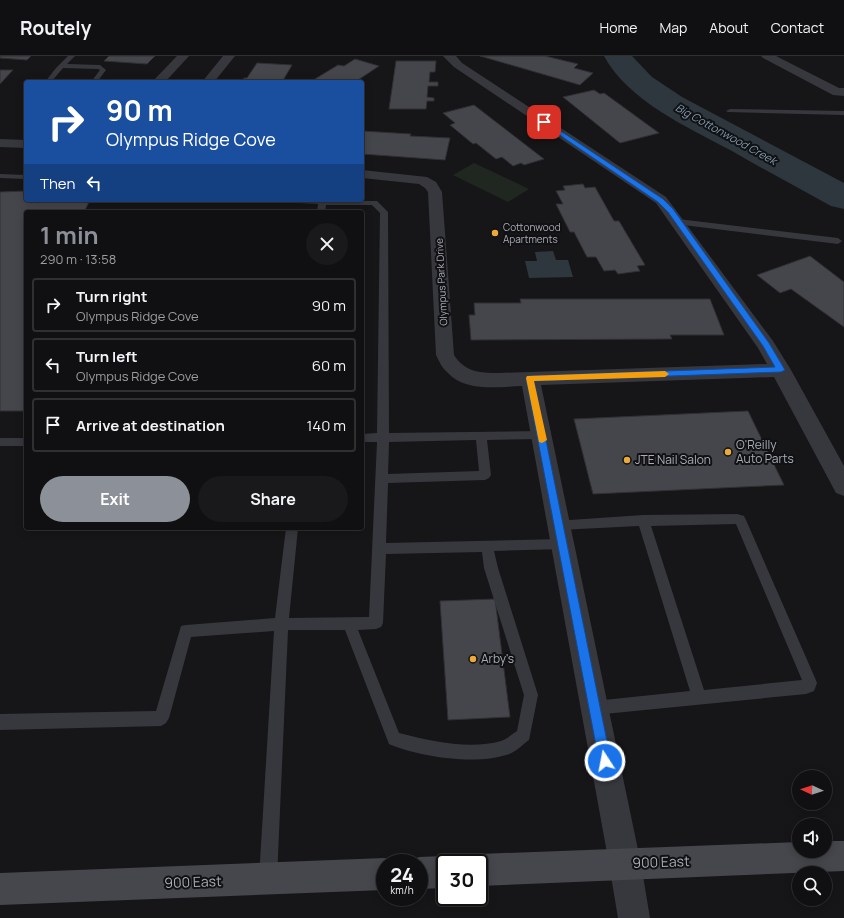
<!DOCTYPE html>
<meta charset="utf-8">
<style>
:root{--surface:#101012;--page:#19191b;--text:#f1f3f6;--muted:#9c9d9f;--line:#303032;--accent:#8c9099}
body{margin:0;font-family:Manrope,sans-serif;background:var(--page);color:var(--text);height:100vh;display:flex;flex-direction:column;font-size:15px;white-space:nowrap}
*{box-sizing:border-box;margin:0}
p{font-size:13px;color:var(--muted)}
.icon{flex:none;width:22px;height:22px;fill:none;stroke:currentColor;stroke-width:2;stroke-linecap:round;stroke-linejoin:round}
.map{position:relative;flex:1;overflow:hidden}
.panel{position:absolute;left:24px;top:154px;width:340px;height:320px;display:flex;flex-direction:column;background:var(--surface);border-radius:4px;box-shadow:0 2px 10px #0003,0 0 0 1px var(--line)}
.panel>*{flex:none}
.hud{position:absolute;left:24px;top:24px;width:340px;height:122px;border-radius:4px;box-shadow:0 2px 10px #0003,0 0 0 1px var(--line);background:#1a4fa0;color:#fff;overflow:hidden}
.needle{width:26px;rotate:273deg}
.tools{position:absolute;left:792px;top:714px;display:grid;gap:8px}
.tools a{display:grid;place-items:center;width:40px;height:40px;border-radius:50%;background:var(--surface);box-shadow:0 2px 10px #0003,0 0 0 1px var(--line);font-size:20px}
.speed{position:absolute;left:376px;top:798px;display:flex;gap:8px;font-size:20px;font-weight:700;text-align:center}
.speed>*{display:grid;place-content:center;width:52px;height:52px;border-radius:50%;background:var(--surface);box-shadow:0 2px 10px #0003,0 0 0 1px var(--line);line-height:1}
.speed small{font-size:10px;font-weight:400}
.speed .limit{border:2px solid #111;border-radius:6px;background:#fff;color:#111}
.pin{position:absolute;display:grid;place-items:center;width:34px;height:34px;color:#fff;margin:-17px;border-radius:8px;box-shadow:0 2px 6px #0006}
.me{position:absolute;width:44px;margin:-22px;rotate:349deg;stroke-linejoin:round;filter:drop-shadow(0 0 3px #0008)}
.turn{display:flex;align-items:center;gap:14px;height:84px;padding:0 16px;font-size:18px}
.turn .icon{width:52px;height:52px;stroke-width:2.5}
.turn b{display:block;font-size:28px;line-height:34px}
.then{display:flex;align-items:center;height:38px;padding:0 16px;background:#0003;gap:8px;font-size:15px}
.round{display:grid;place-items:center;flex:none;width:42px;height:42px;border-radius:21px;background:var(--page)}
.headline{display:flex;align-items:center;justify-content:space-between;height:68px;padding:0 16px}
h1{font-size:24px;font-weight:700;line-height:30px;color:var(--accent)}
.button{display:flex;gap:8px;margin-top:auto;padding:8px 16px}
.button a{flex:1;height:46px;border-radius:24px;background:var(--accent);color:#fff;font-size:16px;font-weight:700;line-height:46px;text-align:center}
.button a+a{background:var(--page);color:var(--text)}
ul{padding:0;list-style:none}
li{display:flex;align-items:center;gap:12px;height:54px;margin:0 8px 6px;padding:0 8px;border:2px solid var(--line);border-radius:4px}
li div{flex:1}
li b{display:block;font-size:15px}
li em{font-style:normal}
header{display:flex;align-items:center;gap:24px;box-sizing:border-box;height:56px;padding:0 20px;background:var(--surface);border-bottom:1px solid var(--line)}
header strong{font-size:19px}
nav{display:flex;gap:22px;margin-inline-start:auto;font-size:14px}
.map>svg:first-child{display:block}
</style>
<header>
<strong>Routely</strong>
<nav><a>Home</a><a>Map</a><a>About</a><a>Contact</a></nav>
</header>
<div class="map">
<svg width="844" height="862" viewBox="0 0 844 862">
<rect width="100%" height="100%" fill="#161618"/>
<path fill="#202721" d="M474,107L529,133L508,146L453,119Z"/>
<path fill="#2e373d" d="M553,195L556,204H568L573,221L529,222L525,205H537L535,196Z"/>
<g fill="none" stroke-linecap="round" stroke-linejoin="round">
<path fill="#2e373d" fill-rule="evenodd" d="M604,0H632L652,21L682,41L844,127V153L831,150C798,132 765,114 732,95C689,72 628,45 604,0Z"/>
</g>
<g fill="#45464b" stroke="#303034">
<path d="M0,0H31L27,4L0,2Z"/>
<path d="M109,0H155L147,8L104,5Z"/>
<path d="M480,0H545L578,8L574,12L593,17L580,29Z"/>
<path d="M355,3L379,10L355,26H310L338,9L344,10Z"/>
<path d="M396,5H436L435,16H430L429,26H438V30H428L427,41L434,42V45H427L426,53H389Z"/>
<path d="M257,7L292,9L282,26H241L244,22H247Z"/>
<path d="M0,14H13L0,28Z"/>
<path d="M594,34L600,38L604,37L659,77L620,87L563,41Z"/>
<path d="M474,49L544,103L524,109L521,107L513,110L502,101L496,103L476,87L473,88L450,69L455,67L443,57Z"/>
<path d="M362,75L411,78L410,80L450,82L445,104L362,98Z"/>
<path d="M583,128L585,132L595,131L614,165H619L645,209L637,210L640,215L618,218L615,214L604,215L596,201H587L574,176H570L556,148H563L556,135L565,134L563,130Z"/>
<path d="M26,135V144H90L84,156H26V355H0V136Z"/>
<path d="M810,200L844,226V271L791,233L780,237L757,219Z"/>
<path d="M520,243H710L724,279H670L672,283L471,284L469,259H475L474,247H521Z"/>
<path d="M748,355L784,429L593,438L574,363Z"/>
<path d="M495,543L510,661L448,664L440,545Z"/>
</g>
<g fill="none" stroke-linecap="round" stroke-linejoin="round">
<g fill="#37383d" fill-rule="evenodd">
<path d="M68,0H75L67,8L100,9L106,14L97,26H91L100,14L98,13L63,12L51,26H45L56,12Z"/>
<path d="M730,53L844,55V59L728,56L726,55Z"/>
<path d="M0,118L26,119V123L0,122Z"/>
<path d="M276,144L374,145H377L388,156L389,377L541,375L545,376L547,379L545,382L541,383L487,384L491,419L489,422L485,424L388,427L386,487L562,483L567,484L568,488L567,492L562,493L494,495L498,512L538,639L529,684C522,689 515,697 506,699C475,709 419,701 389,688L345,574H288L277,822L274,828L268,831L262,828L259,822L274,575L191,581L169,662L166,667L161,670L0,674V658L156,655L181,570L186,569L275,562L286,472H298L289,562L369,561L377,386H362V378L377,377L380,157L372,149H326L325,156H317L318,148L280,146ZM476,384L479,415L388,418L389,386ZM482,496L484,512L524,639L517,675C512,678 507,683 501,685C470,694 430,685 399,677L358,574L376,573L381,571L383,567L386,498Z"/>
<path d="M678,163L838,182L842,185L838,188L675,168L674,166L675,164Z"/>
<rect x="0" y="382" width="26" height="8"/>
<path d="M737,458L744,460L746,464L815,622L817,627L814,635L806,638L594,659L589,657L587,652L589,647L594,645L690,635L639,470L559,474L555,473L553,469L555,465L643,459ZM736,468L802,624L704,634L651,470Z"/>
</g>
<g fill="#37383d" fill-rule="evenodd">
<path d="M177,0H189L165,26H152Z"/>
<path d="M223,0H235L214,26H202Z"/>
<path d="M443,0H456L462,7L666,141L773,285L791,314L844,410V440L836,437L774,321L541,329L641,808L650,862H618L609,808L522,330C499,331 465,336 448,317C442,312 439,305 436,299L428,136L425,132L419,128L362,122V114L427,121L436,126L442,136L454,299C465,316 480,317 498,317L767,308L758,292L656,147L454,11Z"/>
<path d="M761,0H776L839,32H844V40L833,39L763,2Z"/>
<path d="M0,83L26,84V92L0,91Z"/>
</g>
<g fill="#45474c" fill-rule="evenodd">
<path d="M825,785H844V815L479,830V807H466L468,803L479,798L799,786V795H825Z"/>
<path d="M445,800L456,805L457,807H445V832L419,833V807L408,806L419,801Z"/>
<path d="M385,802L396,807H385V834L0,849V817Z"/>
</g>
</g>
<path fill="#1a73e8" stroke="#114b97" d="M544,64L663,143L673,153L769,287L785,314L781,316L534,325L611,705L609,709L605,711L601,709L599,705L526,322L530,320L775,311L763,290L668,156L658,146L542,67L541,66Z"/>
<path fill="#f59e0b" d="M665,315L669,318L665,321L534,325L547,384L542,387L539,386L526,322L527,320Z"/>
<g fill="#eeaa38" stroke="#111113" stroke-width="1.5">
<circle cx="495" cy="177" r="4"/>
<circle cx="728" cy="396" r="4"/>
<circle cx="627" cy="404" r="4"/>
<circle cx="473" cy="603" r="4"/>
</g>
<g text-anchor="middle" stroke-width="4" stroke-linejoin="round" paint-order="stroke">
<g font-size="10" fill="#a8adb7" stroke="#111113" text-anchor="start">
<text x="503" y="175">Cottonwood<tspan x="503" dy="12">Apartments</tspan></text>
</g>
<g font-size="10" fill="#a8adb7" stroke="#111113">
<text transform="translate(441 226) rotate(-93)" y="4">Olympus Park Drive</text>
</g>
<g font-size="11" font-style="italic" fill="#809cb2" stroke="#111113">
<text transform="translate(726 78) rotate(29)" y="4">Big Cottonwood Creek</text>
</g>
<g font-size="12" fill="#a8adb7" stroke="#111113" text-anchor="start">
<text x="736" y="393">O'Reilly<tspan x="736" dy="14">Auto Parts</tspan></text>
<text x="635" y="408">JTE Nail Salon</text>
<text x="481" y="607">Arby's</text>
</g>
<g font-size="14" fill="#a8adb7" stroke="#111113">
<text transform="translate(661 806) rotate(-2)" y="5">900 East</text>
<text transform="translate(193 826) rotate(-2)" y="5">900 East</text>
</g>
</g>
</svg>
<div class="tools">
<a><svg class="needle" viewBox="-14 -14 28 28"><path d="M0-13l5 13h-10z" fill="#e53935"/><path d="M0 13l5-13h-10z" fill="#9c9d9f"/></svg></a>
<a><svg class="icon" aria-label="sound" viewBox="0 0 24 24"><path d="M4 9h4l5-4v14l-5-4H4zM17 9q2 3 0 6"/></svg></a>
<a><svg class="icon" aria-label="search" viewBox="0 0 24 24"><circle cx="10" cy="10" r="6"/><path d="M15 15l6 6"/></svg></a>
</div>
<div class="speed"><div>24<small>km/h</small></div><div class="limit">30</div></div>
<div class="pin" style="left:544px;top:66px;background:#d93025"><svg class="icon" aria-label="arrive" viewBox="0 0 24 24"><path d="M6 21V4h12l-3 4 3 4H6"/></svg></div>
<svg class="me" style="left:605px;top:705px" viewBox="-20 -20 40 40"><circle r="17" fill="#1a73e8" stroke="#fff" stroke-width="3"/><path d="M0-11L8 9 0 5-8 9z" fill="#fff"/></svg>
<div class="hud">
<div class="turn"><svg class="icon" aria-label="right" viewBox="0 0 24 24"><path d="M7 20v-9h11M14 6l5 5-5 5"/></svg><div><b>90 m</b>Olympus Ridge Cove</div></div>
<div class="then">Then<svg class="icon" aria-label="left" viewBox="0 0 24 24"><path d="M17 20v-9H6M10 6l-5 5 5 5"/></svg></div>
</div>
<section class="panel">
<div class="headline"><div><h1>1 min</h1><p>290 m · 13:58</p></div><a class="round"><svg class="icon" aria-label="close" viewBox="0 0 24 24"><path d="M6 6l12 12M18 6L6 18"/></svg></a></div>
<ul>
<li><svg class="icon" aria-label="right" viewBox="0 0 24 24"><path d="M7 20v-9h11M14 6l5 5-5 5"/></svg><div><b>Turn right</b><p>Olympus Ridge Cove</p></div><em>90 m</em></li>
<li><svg class="icon" aria-label="left" viewBox="0 0 24 24"><path d="M17 20v-9H6M10 6l-5 5 5 5"/></svg><div><b>Turn left</b><p>Olympus Ridge Cove</p></div><em>60 m</em></li>
<li><svg class="icon" aria-label="arrive" viewBox="0 0 24 24"><path d="M6 21V4h12l-3 4 3 4H6"/></svg><div><b>Arrive at destination</b></div><em>140 m</em></li>
</ul>
<div class="button"><a>Exit</a><a>Share</a></div>
</section>
</div>
